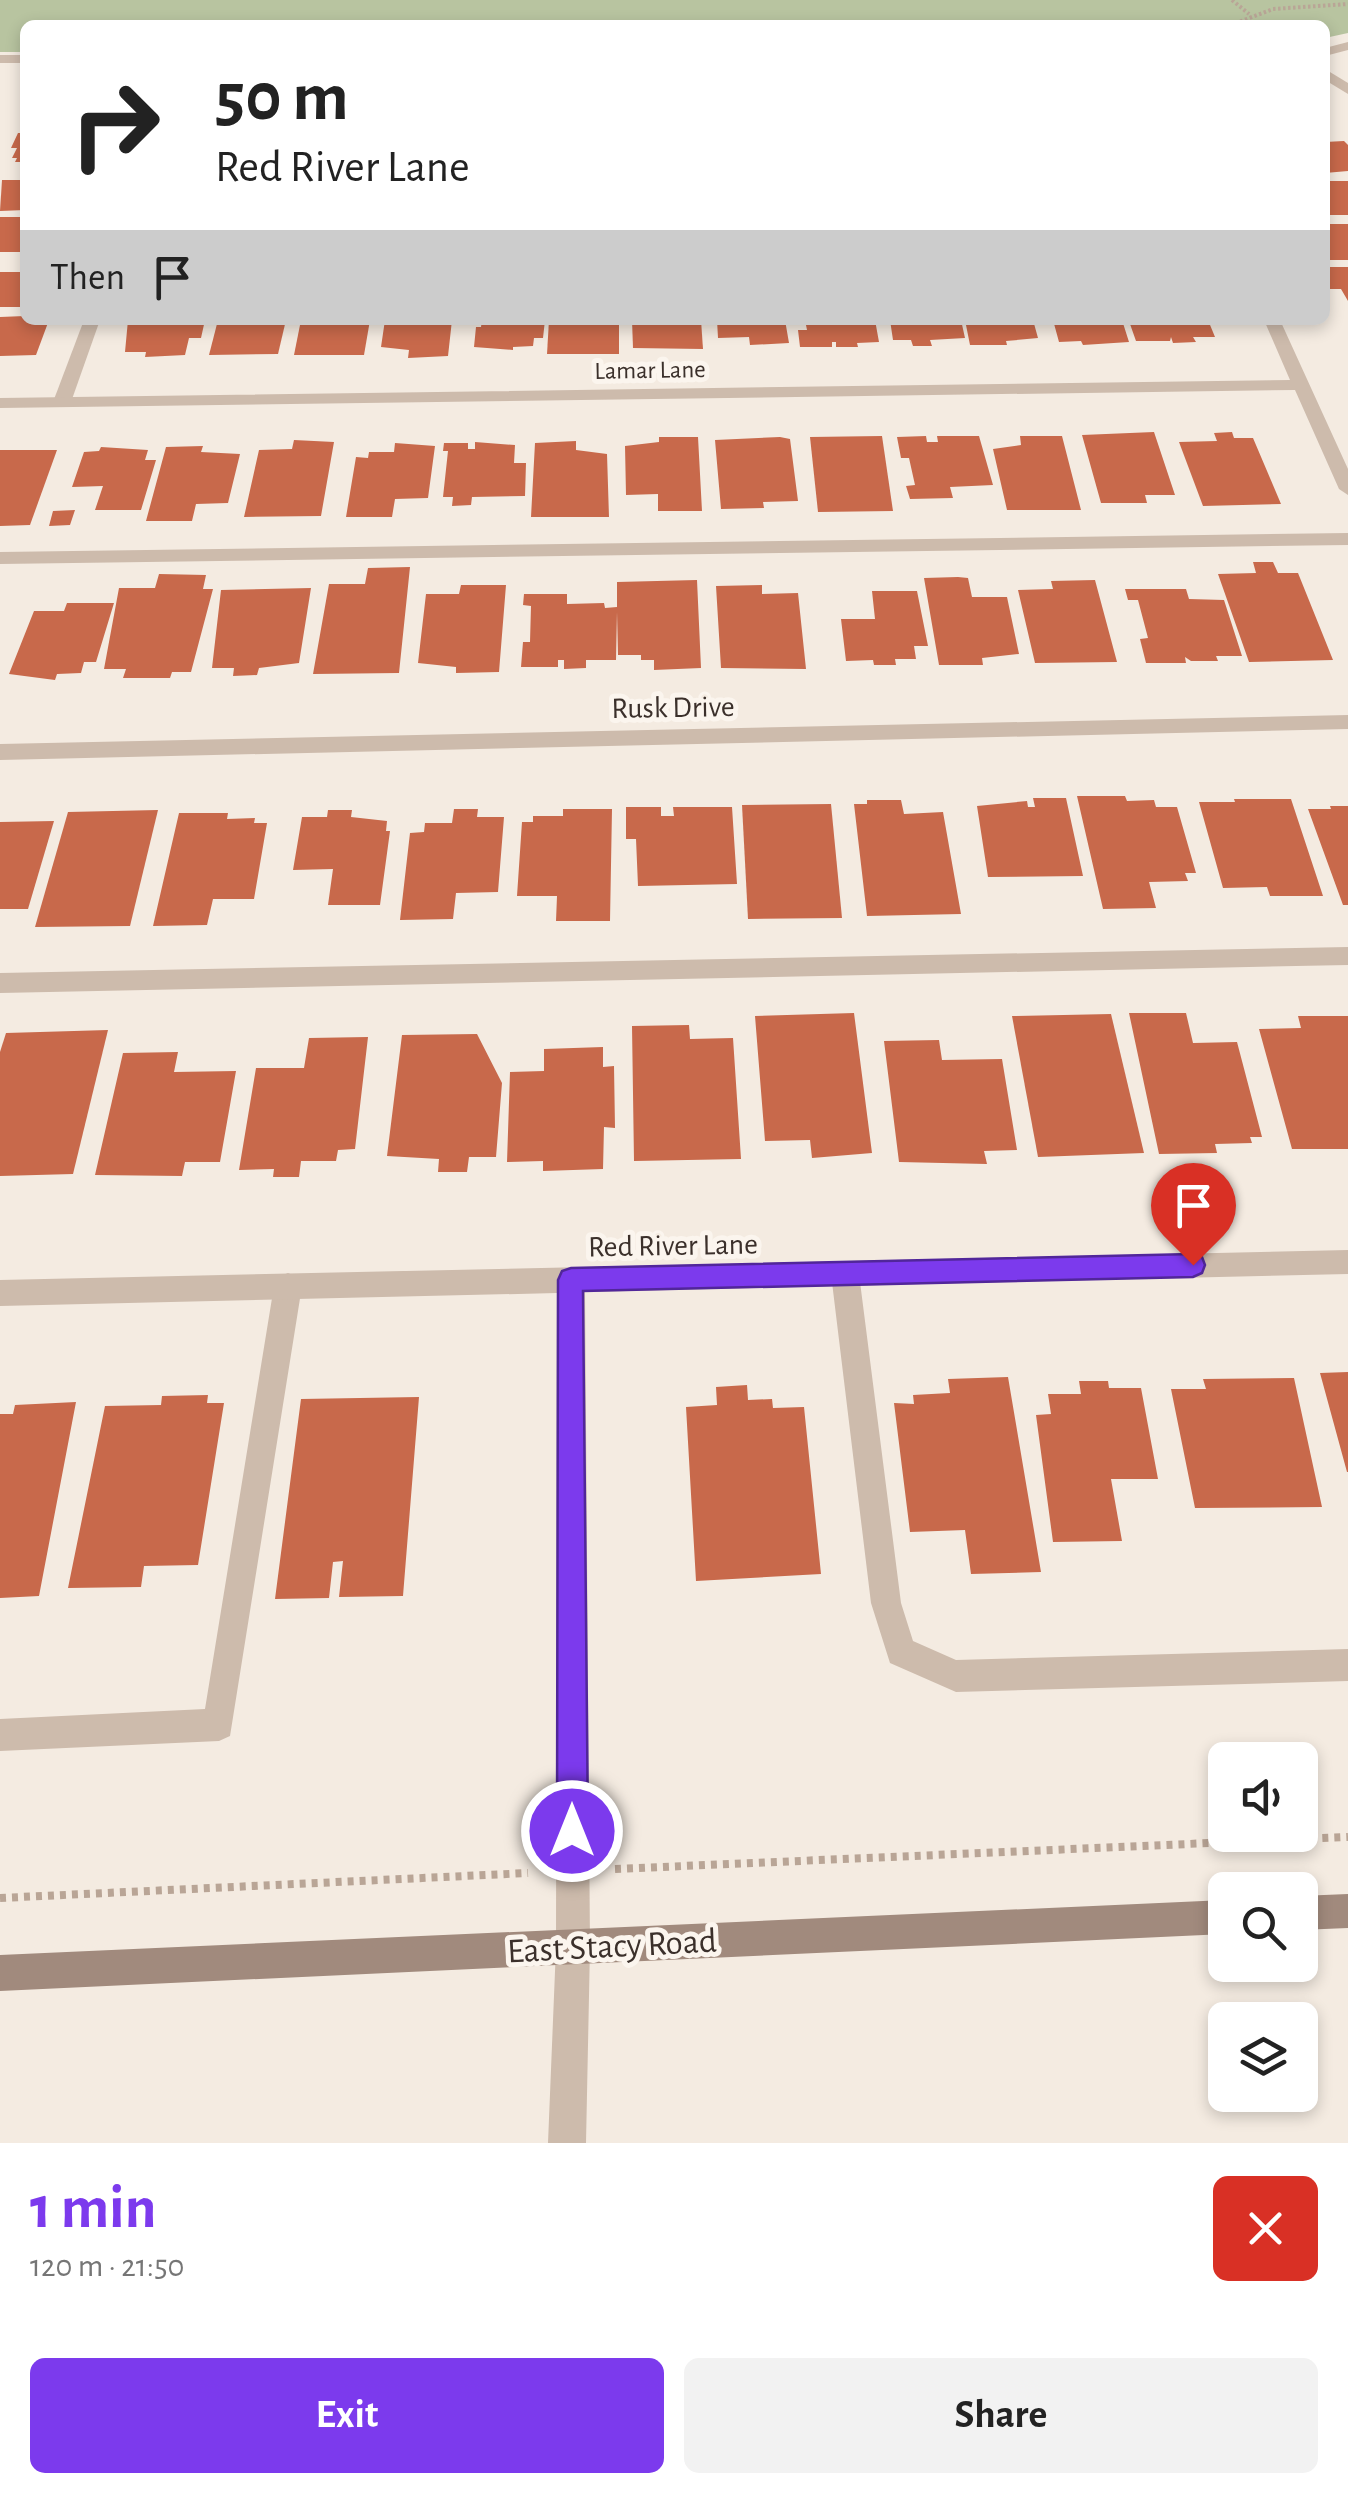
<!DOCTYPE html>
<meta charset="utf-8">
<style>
:root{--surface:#fff;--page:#f2f2f2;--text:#222;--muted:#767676;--accent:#7c3aed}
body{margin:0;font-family:"Alegreya Sans",sans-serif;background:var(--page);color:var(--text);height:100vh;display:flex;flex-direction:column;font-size:38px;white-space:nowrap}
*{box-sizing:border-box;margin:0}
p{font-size:32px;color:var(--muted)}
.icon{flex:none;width:55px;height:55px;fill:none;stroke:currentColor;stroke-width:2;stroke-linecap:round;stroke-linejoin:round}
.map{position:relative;height:2143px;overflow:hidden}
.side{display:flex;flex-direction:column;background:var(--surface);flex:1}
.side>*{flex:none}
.top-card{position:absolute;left:20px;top:20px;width:1310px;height:305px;border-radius:15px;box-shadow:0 5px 15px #0003;background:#fff;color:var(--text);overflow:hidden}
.controls{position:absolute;left:1208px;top:1742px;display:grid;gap:20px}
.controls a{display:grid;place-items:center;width:110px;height:110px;border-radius:15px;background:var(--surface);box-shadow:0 5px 15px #0003;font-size:50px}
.pin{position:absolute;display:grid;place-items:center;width:85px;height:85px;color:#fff;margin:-102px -42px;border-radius:50% 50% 50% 0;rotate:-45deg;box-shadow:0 0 10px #0007}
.pin .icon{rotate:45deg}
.me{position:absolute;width:110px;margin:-55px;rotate:0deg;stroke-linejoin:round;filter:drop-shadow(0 0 8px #0008)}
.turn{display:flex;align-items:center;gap:35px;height:210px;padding:0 30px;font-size:45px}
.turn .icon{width:130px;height:130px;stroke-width:2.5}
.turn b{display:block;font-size:70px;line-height:85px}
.then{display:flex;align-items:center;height:95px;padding:0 30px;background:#0003;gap:20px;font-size:38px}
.round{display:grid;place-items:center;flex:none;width:105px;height:105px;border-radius:15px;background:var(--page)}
.summary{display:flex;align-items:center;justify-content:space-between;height:170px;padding:0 30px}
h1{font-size:60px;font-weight:600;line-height:75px;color:var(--accent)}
.cta{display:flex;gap:20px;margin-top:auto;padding:20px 30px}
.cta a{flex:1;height:115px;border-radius:15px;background:var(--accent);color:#fff;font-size:40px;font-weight:600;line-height:115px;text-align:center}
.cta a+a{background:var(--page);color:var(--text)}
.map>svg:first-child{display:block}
</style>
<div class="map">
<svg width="1348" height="2143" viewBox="0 0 1348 2143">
<rect width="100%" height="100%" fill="#f4ebe1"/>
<path fill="#b8c4a0" d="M0,0H1348V33L1325,38V25H25V52H0Z"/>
<g fill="#c8694b">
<path d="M18,133H25V162H15L17,158H12L17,148H11Z"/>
<path d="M1344,141L1348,145V171L1325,173V142Z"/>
<path d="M2,180H25V210L0,211Z"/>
<rect x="1325" y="181" width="23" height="34"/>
<rect x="0" y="217" width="25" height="35"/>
<rect x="1325" y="224" width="23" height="36"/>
<path d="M1325,267H1348V301L1341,289H1327Z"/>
<rect x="0" y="272" width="25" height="35"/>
<path d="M25,316V320H49L36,355L0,356V317Z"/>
<path d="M128,320H205L201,338H189L185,355L145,357L146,352H125Z"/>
<path d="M218,320H286L278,354L209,355Z"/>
<path d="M301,320H370L364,355H294Z"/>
<path d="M385,320H452L448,356L408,358L409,350L381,347Z"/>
<path d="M482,320H545L543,338H534L533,346L513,347V350L474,347L476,327H481Z"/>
<path d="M549,320H619V354H547Z"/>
<path d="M632,320H701L703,349L633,348Z"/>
<path d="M717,320H785L789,343L750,345L749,337L718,338Z"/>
<path d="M805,320H875L879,342L857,343L858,347H836V342H832V347H800L798,330H807Z"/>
<path d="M890,320H961L965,338L930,340L932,346H913L911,340H893Z"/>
<path d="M965,320H1033L1038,338L1006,341L1007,345H970Z"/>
<path d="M1053,320H1122L1129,342L1083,345L1081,341L1059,342Z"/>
<path d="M1137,320H1208L1215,337H1193L1196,342L1173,343L1171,337L1170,341H1136L1130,324H1138Z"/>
<path d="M1154,432L1175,495H1145L1147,503H1101L1082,435Z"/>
<path d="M1232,432L1234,438H1253L1281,504L1203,506L1179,442L1217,441L1214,433Z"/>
<path d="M882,436L893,511L818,512L810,437Z"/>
<path d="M926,436L927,442H938L937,436H979L993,485L950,487L953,498L910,499L906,486L915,485L909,458H901L897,437Z"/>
<path d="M1020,436H1062L1081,510H1007L993,449L1021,445Z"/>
<path d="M659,437H698L702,511H658V494L626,495L625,446L659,442Z"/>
<path d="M780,437L790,439L798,501L763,502L764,508L721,509L715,440Z"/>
<path d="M294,440L334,442L321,516L244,517L259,450L292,449Z"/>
<path d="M576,441V450L607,454L609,517H531L535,443Z"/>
<path d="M475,442L515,445L514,463H526L525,496L472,497L471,505L452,506L453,497H443L448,451H443L444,443H468V449H475Z"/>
<path d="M395,443L435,446L428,498L395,499L392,517H346L356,457L368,458L369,452H394Z"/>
<path d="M203,446L201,452L240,454L228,503L196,504L192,521H146L166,447Z"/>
<path d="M101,447L148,450L145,460H156L141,510H95L103,486L72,487L84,452L99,451Z"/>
<path d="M0,450H57L30,525L0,526Z"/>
<path d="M75,510L70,525L49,526L53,511Z"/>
<path d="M1253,562H1273L1278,573H1298L1333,660L1249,662L1218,574L1256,573Z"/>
<path d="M410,567L399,673L313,674L329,584H365L368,568Z"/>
<path d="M159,574L206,575L203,589H213L191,672H172L170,678H123L126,669H104L119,588H155Z"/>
<path d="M958,577L968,578L972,597H1007L1019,654L982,658L983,665H939L924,578Z"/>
<path d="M697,580L701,668L654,670V660H641V655H618L617,612L616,660H586V668L564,669V660H558V667H521L523,642H530L531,606L523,605L524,594H567V604L604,603L605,608L617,607V582Z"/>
<path d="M1095,580L1117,662L1035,663L1018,590L1053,589L1051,581Z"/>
<path d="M461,585H506L499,672L456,673V667L418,663L426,594H459Z"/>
<path d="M762,585V594L798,593L806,669L721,668L716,586Z"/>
<path d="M311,588L299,663L259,668L257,675L233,676L234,668H212L221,590Z"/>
<path d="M1125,589H1186L1189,599L1224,600L1242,656H1216L1218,661H1191L1185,657L1186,663H1146L1140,639L1148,638L1138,600H1128Z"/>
<path d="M872,591H917L928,646H914L916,659H895L896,665H874L873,660L846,661L841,619H875Z"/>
<path d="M67,603H114L96,662H84L81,673L57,674L55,680L9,674L34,611H64Z"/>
<path d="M1077,796H1125L1127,801L1154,800L1156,807H1177L1196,873H1185L1188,881L1149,882L1156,908L1103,909Z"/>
<path d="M1033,798H1066L1083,876L988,877L977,806L1027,801L1028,807H1035Z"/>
<path d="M1234,799H1291L1323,896H1270L1267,887L1223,888L1199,802H1235Z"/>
<path d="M867,800H901L904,814L943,812L961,914L867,916L854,804H867Z"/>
<path d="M831,804L842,918L748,919L742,805Z"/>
<path d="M1330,806H1348V905H1343L1308,809H1331Z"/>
<path d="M626,807H661V816H674L673,807H732L737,884L638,886L636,839H626Z"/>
<path d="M454,809H478L477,817H504L498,892L456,893L453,919L400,920L410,833L424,832L425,823H452Z"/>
<path d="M563,809H612L610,921H556L557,896H517L522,822H533V816H563Z"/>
<path d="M158,810L130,926L35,927L68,812Z"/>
<path d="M328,810H352L351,817L387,821L386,831H390L380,905H328L333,869L293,870L302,817H327Z"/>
<path d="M179,813H228L227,819L255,818L254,823H267L254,899H213L207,925L153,926Z"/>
<path d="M54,821L28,909H0V822Z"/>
<path d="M854,1013L872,1153L812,1158L810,1140L765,1141L755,1016Z"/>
<path d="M1129,1013H1186L1193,1043L1237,1042L1262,1137H1250L1252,1143L1215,1144L1217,1153L1159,1154Z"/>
<path d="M1111,1014L1144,1153L1038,1157L1012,1016Z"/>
<path d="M1298,1016H1348V1149H1292L1259,1029L1301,1028Z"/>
<path d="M689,1025L690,1039L733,1038L741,1159L634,1161L632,1026Z"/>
<path d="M108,1030L73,1174L0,1176V1052L6,1033Z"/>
<path d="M477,1034L502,1083L496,1157H469L467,1172H438L439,1159L387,1156L402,1035Z"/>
<path d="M368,1037L355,1149L338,1150L336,1161H301L299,1177H273L274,1169L239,1170L256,1068H304L309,1038Z"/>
<path d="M939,1040L942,1060L1002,1059L1017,1150L984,1151L987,1164L899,1162L884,1041Z"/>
<path d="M603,1047V1067L614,1066L615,1128L604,1127L603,1169L543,1171V1161L507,1162L510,1072L544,1071V1049Z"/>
<path d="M178,1052L174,1072L236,1071L220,1162H185L182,1176L95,1175L123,1053Z"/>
<path d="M1348,1372V1472H1347L1320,1373Z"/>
<path d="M1008,1377L1041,1572L971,1574L965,1530L910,1532L894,1403L914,1404L913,1395L950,1393L948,1379Z"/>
<path d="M1294,1378L1322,1507L1195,1508L1171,1389H1206L1203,1379Z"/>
<path d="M1079,1381H1108L1109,1388H1141L1158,1479H1111L1122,1541L1053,1542L1036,1415L1051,1414L1048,1394H1081Z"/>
<path d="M747,1385L748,1400L772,1399L773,1408L804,1407L821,1574L696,1581L686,1407L717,1405L716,1387Z"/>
<path d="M208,1395L207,1403H224L198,1565L144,1566L141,1587L68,1588L105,1406L161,1405L162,1396Z"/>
<path d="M419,1397L403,1596L339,1597L343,1561L333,1562L329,1598L275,1599L301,1399Z"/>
<path d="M76,1402L39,1596L0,1598V1414H13L15,1405Z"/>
</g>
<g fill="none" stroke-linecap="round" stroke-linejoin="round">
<g stroke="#b9a596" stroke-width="4" stroke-dasharray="2.5 2.5" stroke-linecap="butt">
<path d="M1232,0L1249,14"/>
<path d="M1231,25L1273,9L1348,4"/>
</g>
<g stroke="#b9a596" stroke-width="8" stroke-dasharray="6 6" stroke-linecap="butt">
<path d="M615,1869L1348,1837"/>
<path d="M0,1898L528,1873"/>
</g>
<g fill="#cdbbac" fill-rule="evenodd">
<path d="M1325,69L1348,83V94L1325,80Z"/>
<path d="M84,320H100L71,402L56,406L53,402Z"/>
<path d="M1348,533V545L0,564V552Z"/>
<path d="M1348,947V965L0,993V973Z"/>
<path d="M845,1262L855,1265L859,1274L901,1603L913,1641L956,1660L1348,1649V1681L956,1692L890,1663L871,1603L831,1274L835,1265Z"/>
<path d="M288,1273L298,1277L302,1286L230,1736L219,1741L0,1751V1719L205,1709L274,1286L278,1277Z"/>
</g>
<g fill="#cdbbac" fill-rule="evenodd">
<path d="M1348,42V50L1325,56V48Z"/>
<rect x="0" y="55" width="25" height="8"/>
<path d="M1264,320H1280L1348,469V495L1339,489L1295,390L0,408V398L1290,380Z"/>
<path d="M1348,715V729L0,760V744Z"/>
<path d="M1348,1250V1274L585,1292L590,1947L586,2143H548L556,1947L557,1293L0,1306V1280Z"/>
</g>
<g fill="#a18a7d" fill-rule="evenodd">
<path d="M1348,1894V1928L1300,1930V1896Z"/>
<path d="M1225,1900V1934L0,1991V1955Z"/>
</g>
</g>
<path fill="#7c3aed" stroke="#51269a" stroke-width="2.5" d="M1193,1254L1202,1257L1205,1265L1202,1273L1193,1277L583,1291L588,1831L583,1842L572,1846L561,1842L557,1831L558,1280L562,1271L571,1268Z"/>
<g text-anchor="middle" stroke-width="10" stroke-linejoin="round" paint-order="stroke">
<g font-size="25" fill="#3b302b" stroke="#fbf5ee">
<text transform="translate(650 369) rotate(-1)" y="9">Lamar Lane</text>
</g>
<g font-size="30" fill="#3b302b" stroke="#fbf5ee">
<text transform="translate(673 707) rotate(-1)" y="10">Rusk Drive</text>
<text transform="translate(673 1245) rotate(-1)" y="10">Red River Lane</text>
</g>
<g font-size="35" fill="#3b302b" stroke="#fbf5ee">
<text transform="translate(612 1945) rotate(-3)" y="12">East Stacy Road</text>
</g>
</g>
</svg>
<div class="controls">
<a><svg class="icon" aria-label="sound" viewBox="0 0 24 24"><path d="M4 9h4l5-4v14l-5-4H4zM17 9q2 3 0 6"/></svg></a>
<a><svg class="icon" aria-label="search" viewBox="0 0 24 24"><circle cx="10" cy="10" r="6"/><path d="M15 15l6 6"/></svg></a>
<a><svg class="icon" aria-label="layers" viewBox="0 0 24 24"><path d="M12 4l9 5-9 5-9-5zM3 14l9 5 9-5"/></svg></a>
</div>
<div class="pin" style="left:1193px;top:1265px;background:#d93025"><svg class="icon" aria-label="arrive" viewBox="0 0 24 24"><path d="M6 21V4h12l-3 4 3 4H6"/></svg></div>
<svg class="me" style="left:572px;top:1831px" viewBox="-20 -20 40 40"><circle r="17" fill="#7c3aed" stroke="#fff" stroke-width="3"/><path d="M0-11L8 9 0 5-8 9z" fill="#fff"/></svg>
<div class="top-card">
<div class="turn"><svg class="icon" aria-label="right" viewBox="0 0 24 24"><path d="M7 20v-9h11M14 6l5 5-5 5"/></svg><div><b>50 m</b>Red River Lane</div></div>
<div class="then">Then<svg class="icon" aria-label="arrive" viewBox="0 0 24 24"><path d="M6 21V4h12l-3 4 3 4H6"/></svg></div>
</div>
</div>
<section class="side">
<div class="summary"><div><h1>1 min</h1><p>120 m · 21:50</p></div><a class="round" style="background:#d93025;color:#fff"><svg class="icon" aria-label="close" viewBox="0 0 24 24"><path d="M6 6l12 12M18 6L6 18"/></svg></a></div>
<div class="cta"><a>Exit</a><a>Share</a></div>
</section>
